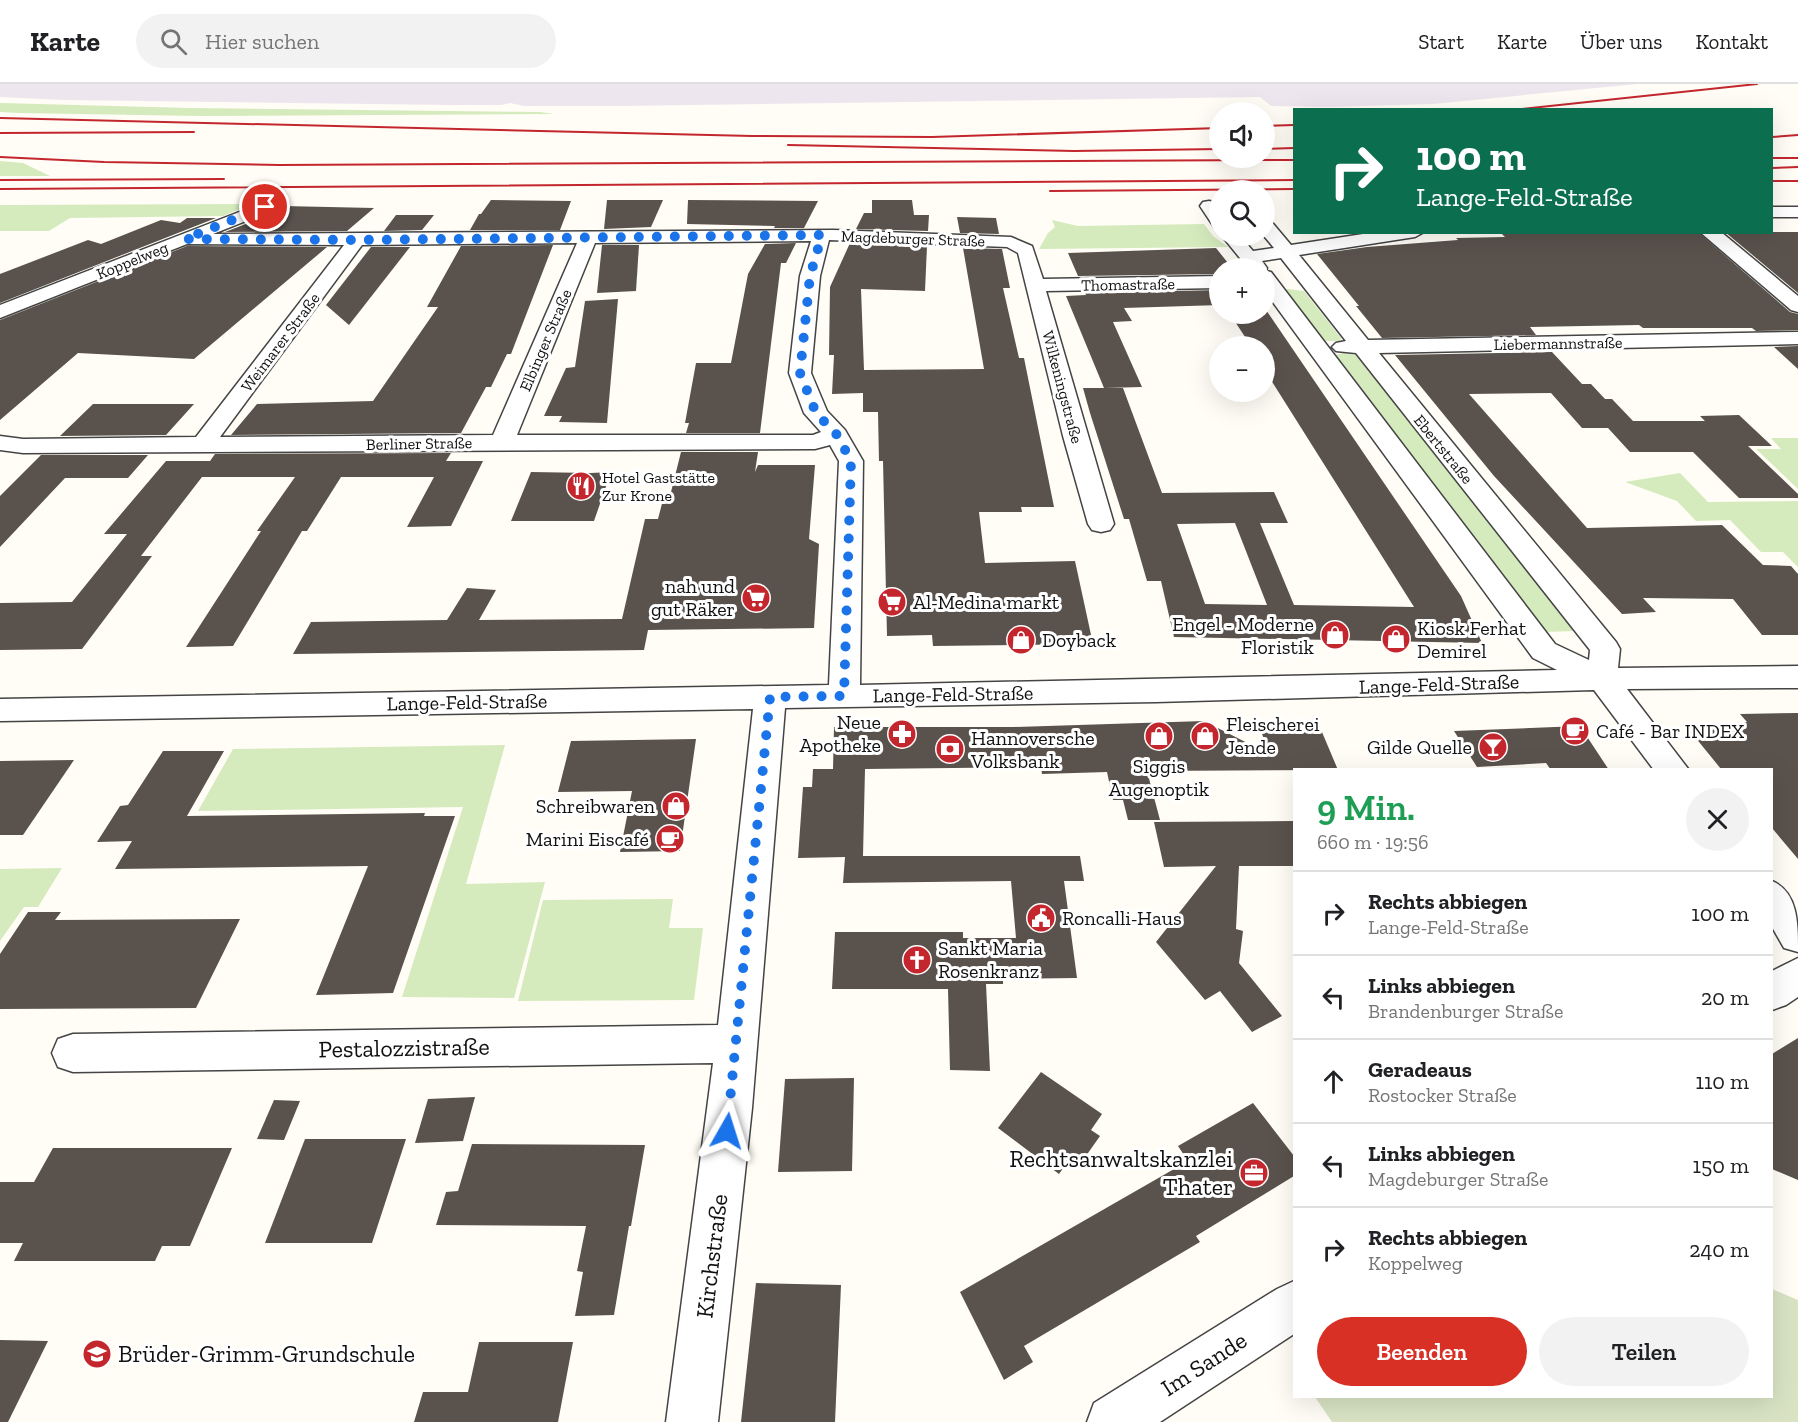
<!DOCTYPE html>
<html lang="de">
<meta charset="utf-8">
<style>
:root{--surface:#fff;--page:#f2f2f2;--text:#202124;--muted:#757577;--line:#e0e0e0;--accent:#d93025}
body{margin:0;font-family:"Zilla Slab",serif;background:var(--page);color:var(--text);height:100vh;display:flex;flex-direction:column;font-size:22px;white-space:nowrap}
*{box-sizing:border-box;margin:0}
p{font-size:20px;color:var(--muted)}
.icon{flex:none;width:33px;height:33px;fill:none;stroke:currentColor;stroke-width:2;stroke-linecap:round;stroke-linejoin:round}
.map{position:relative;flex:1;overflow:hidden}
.sheet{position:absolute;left:1293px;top:684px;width:480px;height:630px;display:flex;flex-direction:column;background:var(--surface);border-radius:0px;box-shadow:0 6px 24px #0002}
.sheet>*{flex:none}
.top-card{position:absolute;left:1293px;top:24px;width:480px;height:126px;border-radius:0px;box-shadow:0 6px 24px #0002;background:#0b6e4f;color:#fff;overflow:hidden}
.controls{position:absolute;left:1209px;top:18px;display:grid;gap:12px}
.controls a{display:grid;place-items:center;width:66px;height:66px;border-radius:50%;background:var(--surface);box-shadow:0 6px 24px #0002;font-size:30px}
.pin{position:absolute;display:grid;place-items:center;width:51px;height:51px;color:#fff;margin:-26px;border:3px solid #fff;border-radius:50%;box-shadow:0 2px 6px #0007}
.me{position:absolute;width:66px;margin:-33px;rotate:6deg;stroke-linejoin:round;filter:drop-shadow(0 0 4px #0008)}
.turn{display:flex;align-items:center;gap:21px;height:126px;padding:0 24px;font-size:27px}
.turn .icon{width:78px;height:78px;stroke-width:2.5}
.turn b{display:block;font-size:42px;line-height:51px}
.round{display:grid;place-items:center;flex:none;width:63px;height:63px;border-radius:32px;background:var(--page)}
.overview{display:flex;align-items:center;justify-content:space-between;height:102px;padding:0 24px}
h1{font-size:36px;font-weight:600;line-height:45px;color:#1e9e55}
.action{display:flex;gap:12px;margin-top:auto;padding:12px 24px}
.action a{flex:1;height:69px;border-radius:36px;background:var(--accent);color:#fff;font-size:24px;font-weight:600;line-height:69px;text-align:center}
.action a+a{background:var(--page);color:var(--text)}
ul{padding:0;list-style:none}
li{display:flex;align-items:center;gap:18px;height:84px;padding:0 24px;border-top:2px solid var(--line)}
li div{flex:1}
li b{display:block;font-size:22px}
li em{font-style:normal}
header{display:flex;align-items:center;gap:36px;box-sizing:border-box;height:84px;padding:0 30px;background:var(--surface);border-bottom:2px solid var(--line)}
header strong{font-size:28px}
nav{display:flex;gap:33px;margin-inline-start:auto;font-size:21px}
.search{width:420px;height:54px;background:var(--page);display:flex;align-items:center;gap:15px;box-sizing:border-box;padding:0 21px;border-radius:33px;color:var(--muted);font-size:22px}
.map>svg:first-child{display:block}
</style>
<header>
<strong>Karte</strong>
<div class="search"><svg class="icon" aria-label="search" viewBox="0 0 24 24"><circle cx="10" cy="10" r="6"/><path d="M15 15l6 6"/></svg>Hier suchen</div>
<nav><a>Start</a><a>Karte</a><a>Über uns</a><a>Kontakt</a></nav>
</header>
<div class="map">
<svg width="1798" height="1338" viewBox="0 0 1798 1338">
<rect width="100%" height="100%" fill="#fffdf5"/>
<path fill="#eee6ef" d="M0,0H1637L1433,20L1328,23L1271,22L1260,13L623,22H524L510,19L501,21H449L64,16L0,13Z"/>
<g fill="#d5ebbd">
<path d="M0,19L190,24L540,28L554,30L201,32L18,29L0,28Z"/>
<path d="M0,77L23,79L50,92H0Z"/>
<path d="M252,120L223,132L70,134L49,147H0V121Z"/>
<path d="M1052,136L1078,142L1204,140L1213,152L1228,163L1039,165L1048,149L1055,143Z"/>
<path d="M1287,205L1304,207L1341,254L1340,257H1326L1321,255L1285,207Z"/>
<path d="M1343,269L1356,271L1574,547L1544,548L1335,271Z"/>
<path d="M1771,354H1798V405L1756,365H1781Z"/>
<path d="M1680,389L1708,418L1798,417V483L1783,468H1761L1730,436L1696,437L1677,417L1625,398Z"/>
<path d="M505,661L466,800L545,798L514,914L402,913L463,723L198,727L233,665Z"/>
<path d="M62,784L38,823H24L0,857V785Z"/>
<path d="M673,815L669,844H703L694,916L518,917L543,816Z"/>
</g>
<path fill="#d9e3c4" d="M1772,1205L1798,1216V1338H1332L1315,1313L1772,1312Z"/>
<g fill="#5a524d" fill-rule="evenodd">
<path d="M491,116L571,117L560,146H470L479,130H481Z"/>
<path d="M607,116H663L651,143L604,145Z"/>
<path d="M688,116L818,117L804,144H774L775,142L687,140Z"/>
<path d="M872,116H912L914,131H929L928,147L856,145L864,129H872Z"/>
<path d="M283,122L374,124L347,147L225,148L256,136H267Z"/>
<path d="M396,131H434L422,146L384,147Z"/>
<path d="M957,133L996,134L999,150L960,149Z"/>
<path d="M187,134H216L0,219V190L88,156L101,160L161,136L180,139Z"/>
<path d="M1698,148L1790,228L1798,230V246L1756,247L1752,244H1643L1639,241L1530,243L1536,251L1382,254L1356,222H1359L1317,170L1367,163L1458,156L1456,154L1505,153L1501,149Z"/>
<path d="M1725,148H1798V209Z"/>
<path d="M796,159L786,179H781L760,349H686L689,339H685L696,279H731L748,190L765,160Z"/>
<path d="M850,159L927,162L925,207L861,205L864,286L984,285L963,164L1002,165L1010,204H1003L1019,274H1024L1054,423H1021L1022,428H979L985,479L1075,477L1093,560L933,562L932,551L887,552L883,377H879L878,328H863V309L832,310L834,271H829L830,203Z"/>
<path d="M553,161L511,270H507L491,303H486L461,349L231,351L257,320L373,317L438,223H427L461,162Z"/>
<path d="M602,161H639L636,207L597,209Z"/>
<path d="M187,162L327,163L194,275L78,269L0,336V236Z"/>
<path d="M371,163H410L349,241L326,221Z"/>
<path d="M1216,164L1232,184H1220V190L1078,192L1068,169Z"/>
<path d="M1220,206V221L1124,224L1132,237L1113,238L1142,303L1105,304H1123L1162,409L1274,408L1288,439H1260L1294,521L1414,523L1264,285V262H1251L1230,230H1264V223L1461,512L1482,559L1174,553L1161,497H1147L1129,435H1124L1090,329L1083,304H1104L1066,212L1086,211L1085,209ZM1235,439L1267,521L1205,520L1177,440Z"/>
<path d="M618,215L607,339L559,338L562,332H544L566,284L575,283L585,217Z"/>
<path d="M1798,262V285L1774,263Z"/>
<path d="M1552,268L1582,300H1591L1605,315H1612L1633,337H1705L1700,332L1739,331L1772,362H1748L1798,410V414H1739L1693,368H1630L1608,344H1582L1551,309L1469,310L1587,444L1722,441L1763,481L1791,482L1798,490V551H1762L1733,515L1643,514L1656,528L1622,530L1494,392L1395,271Z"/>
<path d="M93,320H194L166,351L60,352Z"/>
<path d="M681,368H758L755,388L758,381H815L809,455L819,460L814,544L648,546L644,566L293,570L311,538L447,536L467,504L496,506L479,536L622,535L645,435H658L665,408H671Z"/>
<path d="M451,369L446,377H483L451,442L407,443L434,393H341L307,447H302L233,562L186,563L261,447H257L295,393H202L141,472H152L82,565L0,566V519L72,518L127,450H104L166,377H210L215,370Z"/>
<path d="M41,371H148L128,394H65L0,463V412Z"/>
<path d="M531,388L591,389L611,388L594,437H511Z"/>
<path d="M1798,629V775L1772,744V686L1721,685L1686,642L1747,638L1740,630Z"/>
<path d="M1204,637L1269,670L1259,641H1319L1338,686L1147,687L1160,736H1128L1123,716H1113L1107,688L1042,690L1041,683L865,685L863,772H1080L1084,797H1064L1077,894L1003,895V900H986L990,987L950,986L948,905H832L835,848H963V854H1016L1011,797L843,799L845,773L798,774L803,703H812L813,685H833L834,643H1014Z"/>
<path d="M1580,642L1609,686H1551L1546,679L1477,683L1454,647Z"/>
<path d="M696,655L680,767L620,768L632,707L558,708L571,657Z"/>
<path d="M163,667H224L187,732L425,729L424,732H455L393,909L316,911L368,782L115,785L132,757L97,758L120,722L128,721Z"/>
<path d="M74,676L23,751H0V677Z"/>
<path d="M1294,737V782H1239L1236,845L1243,847L1239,879L1282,932L1252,948L1220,907L1205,916L1156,858L1216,782L1164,783L1154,738Z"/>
<path d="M28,828H61L55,836L240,835L196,924L0,925V870Z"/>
<path d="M1798,954V1096L1772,1085V970Z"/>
<path d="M1041,988L1102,1030L1091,1046L1100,1052L1081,1079L1072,1072L1059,1090L998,1044Z"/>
<path d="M854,994L852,1087L778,1088L785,995Z"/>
<path d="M475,1013L463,1057L415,1059L428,1015Z"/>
<path d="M274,1016L300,1017L284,1056L257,1055Z"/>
<path d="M1253,1019L1294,1072V1092L1196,1152L1200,1158L1024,1262L1033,1278L1004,1296L960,1208L1188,1077L1178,1062Z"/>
<path d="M305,1055H406L372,1159H265Z"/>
<path d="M472,1060L645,1061L631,1142H629L614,1231L575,1232L583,1188L577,1187L586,1142L436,1141L446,1108L458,1107Z"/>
<path d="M53,1064H232L190,1162H162L155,1177H14L23,1159H0V1098H34Z"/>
<path d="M756,1199L841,1201L835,1338H741Z"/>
<path d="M0,1256L48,1257L8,1338H0Z"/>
<path d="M479,1258H573L558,1338H414L423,1308H468Z"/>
</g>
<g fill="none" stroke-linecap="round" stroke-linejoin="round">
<g stroke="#444" stroke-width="3">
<g id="minor">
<path d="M1209,117L1215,118L1220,125V144L1214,143L1200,122L1203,118Z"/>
<path d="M265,118L271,119L274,123L271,127L213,150L834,146L1011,153L1032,162L1043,195L1220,192V204L1046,207L1114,440L1110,446L1101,448L1092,446L1088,440L1063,352L1018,169L1007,163L829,156L820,192L811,289L827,327L845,346L863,377L860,601L1557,586L1533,574L1264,206V184H1248L1222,152H1240L1253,167L1274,164L1264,152V135L1270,136L1291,161L1376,148H1424L1415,153L1299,171L1368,256L1798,248V260L1379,269L1616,558L1620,565L1618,584L1798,582V604L1627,605L1689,686H1654L1594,606L1156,618L785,624L752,1024L718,1338H666L713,979L73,988L58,983L52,969L58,955L73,950L718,941L753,625L0,637V615L829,601L839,377L830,361L815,365L23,369L0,366V352L23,355L196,353L344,161L187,160L0,234V221ZM811,157L800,192L789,289L804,329L821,348L813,351H517L595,159ZM577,159L493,351L220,353L362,161ZM1281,174L1346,257L1336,259L1332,263L1336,267L1356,269L1590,566L1589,576L1555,560L1271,188L1266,187L1267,184L1262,177Z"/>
<rect x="1772" y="123" width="26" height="10"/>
<path d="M1700,148H1721L1798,212V228L1791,226Z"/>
<path d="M1772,797C1798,808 1798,839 1798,868L1784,864L1772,843Z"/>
<path d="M1798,874V913L1786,921L1772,926V887Z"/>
<path d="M1294,1197V1250L1160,1338H1087L1094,1319L1277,1205Z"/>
</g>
</g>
<use href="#minor" fill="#fff" fill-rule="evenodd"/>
<g stroke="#c4262e" stroke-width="2">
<path d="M1513,26L1757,0"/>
<path d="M0,34L752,52L932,53L1220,44"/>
<path d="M1264,42L1294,41"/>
<path d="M0,49L194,48"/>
<path d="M1772,53L1798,51"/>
<path d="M788,61L1074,67L1220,65"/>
<path d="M1264,65L1294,64"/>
<path d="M0,73L104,78L279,81L1294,76"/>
<path d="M1772,74H1798"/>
<path d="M1772,84L1798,83"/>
<path d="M0,96L224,95"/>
<path d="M1772,97H1798"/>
<path d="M0,105L1294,96"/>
<path d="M1050,107L1294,105"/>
</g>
</g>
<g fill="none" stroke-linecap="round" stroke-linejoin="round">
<path stroke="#1a73e8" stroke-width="10" stroke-dasharray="0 18" d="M265,123L185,155L357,156L822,151L810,192L800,289L816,329L837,351L851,377L844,612L770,613L727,1047"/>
</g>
<defs>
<g id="restaurant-disc" transform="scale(1.5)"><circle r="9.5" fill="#c4262e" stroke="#fff"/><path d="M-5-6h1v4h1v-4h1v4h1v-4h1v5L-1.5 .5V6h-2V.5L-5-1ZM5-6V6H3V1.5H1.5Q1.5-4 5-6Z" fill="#fff"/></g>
<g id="supermarket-disc" transform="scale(1.5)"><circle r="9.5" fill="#c4262e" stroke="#fff"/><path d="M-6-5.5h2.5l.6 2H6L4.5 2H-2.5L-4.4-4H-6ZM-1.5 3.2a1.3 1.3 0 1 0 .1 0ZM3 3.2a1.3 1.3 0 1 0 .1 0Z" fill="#fff"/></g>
<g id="shop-disc" transform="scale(1.5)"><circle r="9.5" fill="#c4262e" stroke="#fff"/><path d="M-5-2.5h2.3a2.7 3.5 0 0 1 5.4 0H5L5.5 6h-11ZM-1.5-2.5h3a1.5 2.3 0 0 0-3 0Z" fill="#fff"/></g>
<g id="cafe-disc" transform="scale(1.5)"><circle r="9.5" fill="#c4262e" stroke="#fff"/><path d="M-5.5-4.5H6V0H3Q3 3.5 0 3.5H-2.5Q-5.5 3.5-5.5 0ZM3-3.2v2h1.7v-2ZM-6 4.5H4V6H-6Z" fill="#fff"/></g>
<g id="pharmacy-disc" transform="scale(1.5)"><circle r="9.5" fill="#c4262e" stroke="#fff"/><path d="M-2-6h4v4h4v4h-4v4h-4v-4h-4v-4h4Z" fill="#fff"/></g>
<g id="bar-disc" transform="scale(1.5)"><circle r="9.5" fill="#c4262e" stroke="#fff"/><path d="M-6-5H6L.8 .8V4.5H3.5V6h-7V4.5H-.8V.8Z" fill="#fff"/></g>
<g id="bank-disc" transform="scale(1.5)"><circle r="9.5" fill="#c4262e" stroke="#fff"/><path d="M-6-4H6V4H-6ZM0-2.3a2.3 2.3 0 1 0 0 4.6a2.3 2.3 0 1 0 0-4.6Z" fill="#fff"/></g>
<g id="civic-disc" transform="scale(1.5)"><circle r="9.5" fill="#c4262e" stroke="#fff"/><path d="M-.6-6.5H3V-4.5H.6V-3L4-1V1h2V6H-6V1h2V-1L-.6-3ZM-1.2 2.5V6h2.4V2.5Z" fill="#fff"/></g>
<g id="church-disc" transform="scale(1.5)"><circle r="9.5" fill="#c4262e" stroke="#fff"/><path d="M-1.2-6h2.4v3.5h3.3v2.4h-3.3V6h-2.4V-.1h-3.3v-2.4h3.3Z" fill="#fff"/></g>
<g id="office-disc" transform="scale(1.5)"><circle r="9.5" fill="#c4262e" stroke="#fff"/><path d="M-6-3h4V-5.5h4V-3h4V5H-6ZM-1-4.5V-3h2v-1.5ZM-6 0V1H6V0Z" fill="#fff"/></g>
<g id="school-disc" transform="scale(1.5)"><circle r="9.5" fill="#c4262e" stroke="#fff"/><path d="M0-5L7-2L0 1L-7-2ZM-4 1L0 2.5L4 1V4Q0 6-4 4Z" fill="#fff"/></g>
</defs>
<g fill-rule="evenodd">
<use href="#restaurant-disc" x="581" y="402"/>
<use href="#supermarket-disc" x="756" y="514"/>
<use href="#supermarket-disc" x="892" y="518"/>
<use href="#shop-disc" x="1335" y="551"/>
<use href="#shop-disc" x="1396" y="555"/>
<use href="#shop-disc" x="1021" y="556"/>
<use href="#cafe-disc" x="1575" y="647"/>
<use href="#pharmacy-disc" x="902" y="650"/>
<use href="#shop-disc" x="1159" y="652"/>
<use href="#shop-disc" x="1205" y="652"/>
<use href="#bar-disc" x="1493" y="663"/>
<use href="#bank-disc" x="950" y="665"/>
<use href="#shop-disc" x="676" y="722"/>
<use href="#cafe-disc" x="670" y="755"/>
<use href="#civic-disc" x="1041" y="834"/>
<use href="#church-disc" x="917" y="876"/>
<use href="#office-disc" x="1254" y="1089"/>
<use href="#school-disc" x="97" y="1270"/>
</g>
<g text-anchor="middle" stroke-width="6" stroke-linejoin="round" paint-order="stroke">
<g font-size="16" fill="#111" stroke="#fff">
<text transform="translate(913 154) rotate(2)" y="6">Magdeburger Straße</text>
<text transform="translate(132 176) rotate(-22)" y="6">Koppelweg</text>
<text transform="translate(1128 200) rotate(-1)" y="6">Thomastraße</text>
<text transform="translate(545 256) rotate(-67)" y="6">Elbinger Straße</text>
<text transform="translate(280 258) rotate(-53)" y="6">Weimarer Straße</text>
<text transform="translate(1558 259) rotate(-1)" y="6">Liebermannstraße</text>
<text transform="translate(1063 303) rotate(75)" y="6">Wilkeningstraße</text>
<text transform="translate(419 359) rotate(-1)" y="6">Berliner Straße</text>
<text transform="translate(1444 365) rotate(51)" y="6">Ebertstraße</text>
</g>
<g font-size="16" fill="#111" stroke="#fff" text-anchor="start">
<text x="602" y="399">Hotel Gaststätte<tspan x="602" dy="18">Zur Krone</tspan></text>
</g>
<g font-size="20" fill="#111" stroke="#fff" text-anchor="start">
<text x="735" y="509" text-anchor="end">nah und<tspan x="735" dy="23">gut Räker</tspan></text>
<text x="913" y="525">Al-Medina markt</text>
<text x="1314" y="547" text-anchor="end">Engel - Moderne<tspan x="1314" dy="23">Floristik</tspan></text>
<text x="1417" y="551">Kiosk Ferhat<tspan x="1417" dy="23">Demirel</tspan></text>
<text x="1042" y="563">Doyback</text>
<text x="881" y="645" text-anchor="end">Neue<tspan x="881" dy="23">Apotheke</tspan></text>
<text x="1226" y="647">Fleischerei<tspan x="1226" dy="23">Jende</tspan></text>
<text x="1596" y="654">Café - Bar INDEX</text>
<text x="971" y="661">Hannoversche<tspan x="971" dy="23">Volksbank</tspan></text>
<text x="1472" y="670" text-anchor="end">Gilde Quelle</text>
<text x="1159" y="689" text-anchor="middle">Siggis<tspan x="1159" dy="23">Augenoptik</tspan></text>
<text x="655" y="729" text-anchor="end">Schreibwaren</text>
<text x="649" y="762" text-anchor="end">Marini Eiscafé</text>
<text x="1062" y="841">Roncalli-Haus</text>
<text x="938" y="871">Sankt Maria<tspan x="938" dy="23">Rosenkranz</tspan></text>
</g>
<g font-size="20" fill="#111" stroke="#fff">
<text transform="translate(1439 600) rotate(-2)" y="7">Lange-Feld-Straße</text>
<text transform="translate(953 610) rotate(-1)" y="7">Lange-Feld-Straße</text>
<text transform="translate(467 618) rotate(-1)" y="7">Lange-Feld-Straße</text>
</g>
<g font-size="24" fill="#111" stroke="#fff">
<text transform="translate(404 964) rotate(-1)" y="8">Pestalozzistraße</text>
<text transform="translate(712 1172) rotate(-83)" y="8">Kirchstraße</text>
<text transform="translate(1204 1280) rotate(-33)" y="8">Im Sande</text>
</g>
<g font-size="24" fill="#111" stroke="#fff" text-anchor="end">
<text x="1233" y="1083">Rechtsanwaltskanzlei<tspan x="1233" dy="28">Thater</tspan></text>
<text x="118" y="1278" text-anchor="start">Brüder-Grimm-Grundschule</text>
</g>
</g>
</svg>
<div class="controls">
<a><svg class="icon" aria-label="sound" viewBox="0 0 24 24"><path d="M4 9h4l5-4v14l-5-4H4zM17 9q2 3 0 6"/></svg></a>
<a><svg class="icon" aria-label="search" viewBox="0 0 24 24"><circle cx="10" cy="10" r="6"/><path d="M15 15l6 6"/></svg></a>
<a>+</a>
<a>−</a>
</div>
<div class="pin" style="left:265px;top:123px;background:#d93025"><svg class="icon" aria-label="arrive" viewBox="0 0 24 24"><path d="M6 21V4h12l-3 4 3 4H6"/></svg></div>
<svg class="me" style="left:727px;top:1047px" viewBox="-20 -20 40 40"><path d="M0-17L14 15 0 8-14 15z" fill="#1a73e8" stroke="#fff" stroke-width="4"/></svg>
<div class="top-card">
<div class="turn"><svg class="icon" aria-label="right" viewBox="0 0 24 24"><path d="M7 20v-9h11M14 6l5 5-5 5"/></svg><div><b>100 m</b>Lange-Feld-Straße</div></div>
</div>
<section class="sheet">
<div class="overview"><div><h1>9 Min.</h1><p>660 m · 19:56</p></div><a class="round"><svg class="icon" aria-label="close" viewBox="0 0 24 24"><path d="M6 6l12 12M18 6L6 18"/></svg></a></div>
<ul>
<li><svg class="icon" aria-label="right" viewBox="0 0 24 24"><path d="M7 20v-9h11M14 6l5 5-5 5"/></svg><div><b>Rechts abbiegen</b><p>Lange-Feld-Straße</p></div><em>100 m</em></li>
<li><svg class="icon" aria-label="left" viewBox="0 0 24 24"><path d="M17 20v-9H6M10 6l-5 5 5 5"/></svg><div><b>Links abbiegen</b><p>Brandenburger Straße</p></div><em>20 m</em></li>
<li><svg class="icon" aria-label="ahead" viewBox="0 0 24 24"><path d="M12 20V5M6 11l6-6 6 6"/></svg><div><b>Geradeaus</b><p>Rostocker Straße</p></div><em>110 m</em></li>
<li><svg class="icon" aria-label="left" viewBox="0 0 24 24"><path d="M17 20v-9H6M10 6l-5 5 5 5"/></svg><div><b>Links abbiegen</b><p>Magdeburger Straße</p></div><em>150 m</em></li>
<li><svg class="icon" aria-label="right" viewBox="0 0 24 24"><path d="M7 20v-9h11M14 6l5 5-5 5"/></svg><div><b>Rechts abbiegen</b><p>Koppelweg</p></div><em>240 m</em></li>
</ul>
<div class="action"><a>Beenden</a><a>Teilen</a></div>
</section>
</div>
